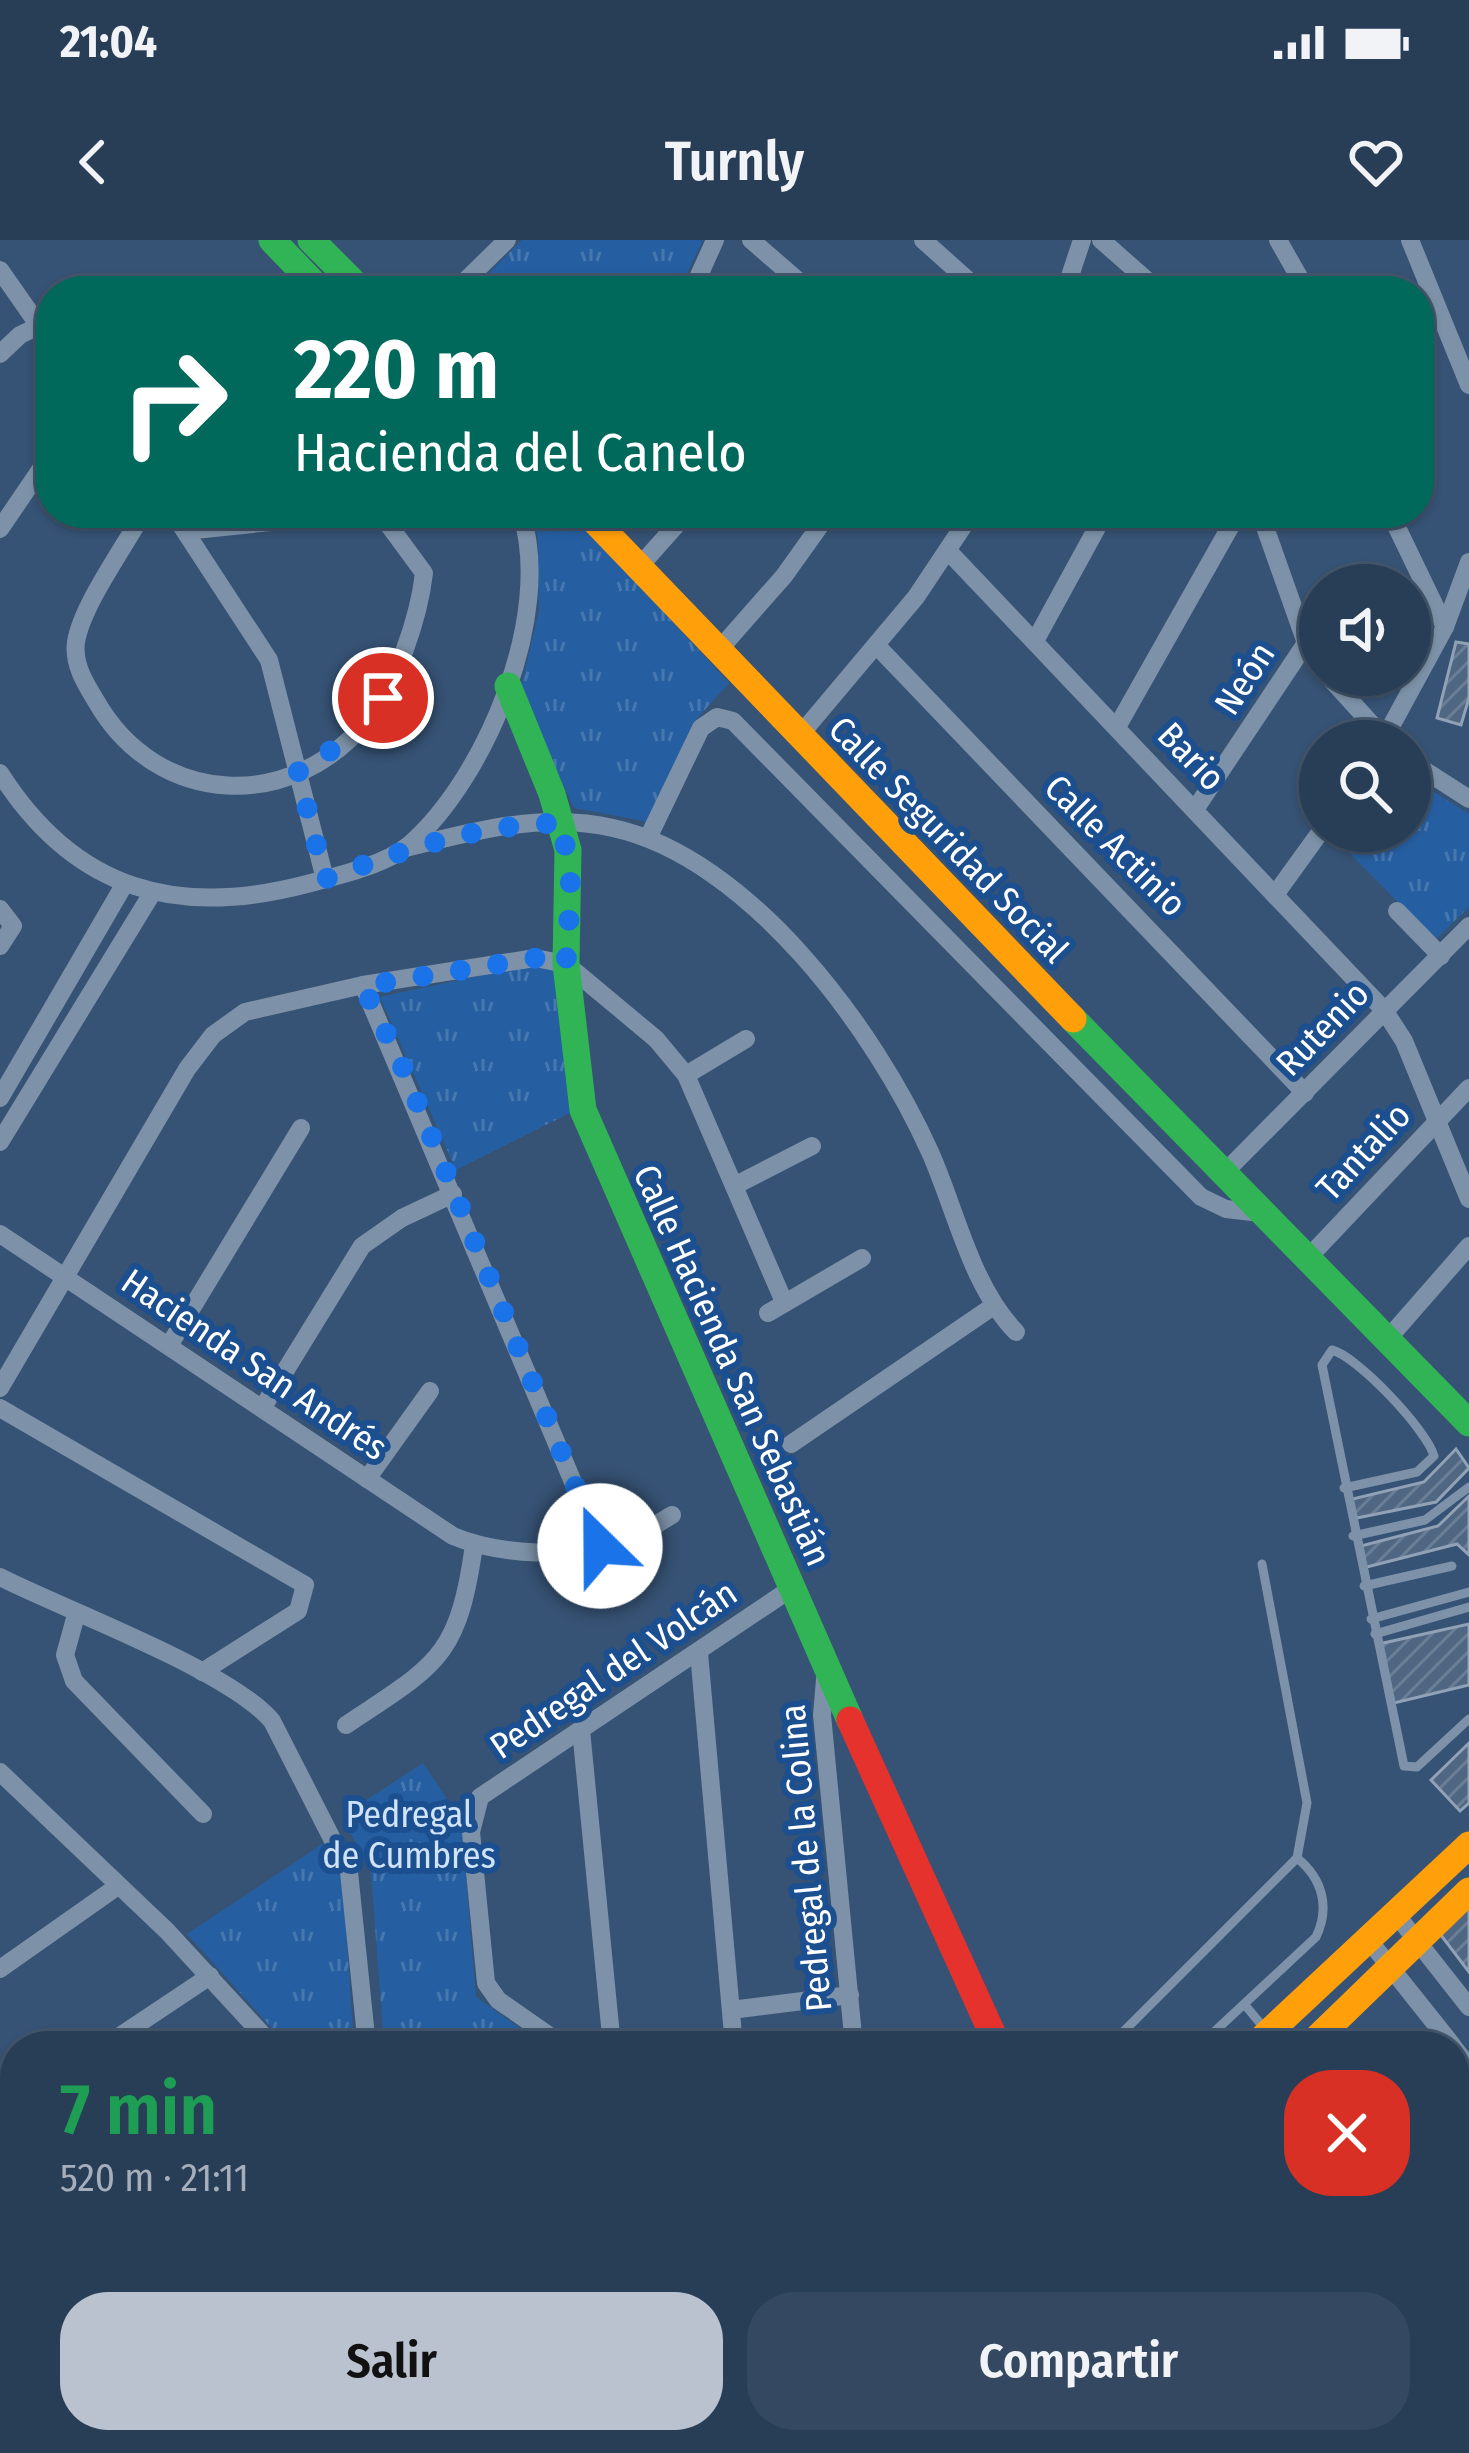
<!DOCTYPE html>
<html lang="es">
<meta charset="utf-8">
<style>
:root{--surface:#283e57;--page:#344961;--text:#f1f3f6;--muted:#a5aeba;--line:#44576d;--accent:#b9c2ce}
body{margin:0;font-family:"Fira Sans Condensed",sans-serif;background:var(--page);color:var(--text);height:100vh;display:flex;flex-direction:column;font-size:45px;white-space:nowrap}
*{box-sizing:border-box;margin:0}
p{font-size:39px;color:var(--muted)}
.icon{flex:none;width:66px;height:66px;fill:none;stroke:currentColor;stroke-width:2;stroke-linecap:round;stroke-linejoin:round}
.map{position:relative;flex:1;overflow:hidden}
.side{position:absolute;left:0px;top:1791px;width:1470px;height:423px;display:flex;flex-direction:column;background:var(--surface);border-radius:48px 48px 0 0;box-shadow:0 3px 9px #0004,0 0 0 3px var(--line)}
.side>*{flex:none}
.banner{position:absolute;left:36px;top:36px;width:1398px;height:252px;border-radius:48px;box-shadow:0 3px 9px #0004,0 0 0 3px var(--line);background:#00695c;color:#fff;overflow:hidden}
.controls{position:absolute;left:1299px;top:324px;display:grid;gap:24px}
.controls a{display:grid;place-items:center;width:132px;height:132px;border-radius:50%;background:var(--surface);box-shadow:0 3px 9px #0004,0 0 0 3px var(--line);font-size:60px}
.pin{position:absolute;display:grid;place-items:center;width:102px;height:102px;color:#fff;margin:-51px;border:6px solid #fff;border-radius:50%;box-shadow:0 3px 12px #0007}
.me{position:absolute;width:132px;margin:-66px;rotate:337deg;stroke-linejoin:round;filter:drop-shadow(0 0 9px #0008)}
.turn{display:flex;align-items:center;gap:42px;height:252px;padding:0 60px;font-size:54px}
.turn .icon{width:156px;height:156px;stroke-width:2.5}
.turn b{display:block;font-size:84px;line-height:102px}
.round{display:grid;place-items:center;flex:none;width:126px;height:126px;border-radius:48px;background:var(--page)}
.headline{display:flex;align-items:center;justify-content:space-between;height:204px;padding:0 60px}
h1{font-size:72px;font-weight:600;line-height:90px;color:#1e9e55}
.cta{display:flex;gap:24px;margin-top:auto;padding:24px 60px}
.cta a{flex:1;height:138px;border-radius:48px;background:var(--accent);color:#111;font-size:48px;font-weight:600;line-height:138px;text-align:center}
.cta a+a{background:var(--page);color:var(--text)}
.status{display:flex;justify-content:space-between;align-items:center;height:84px;padding:0 60px;background:var(--surface);direction:ltr}
.status svg{height:33px;fill:currentColor}
header{display:flex;justify-content:space-between;align-items:center;height:156px;padding:0 60px;background:var(--surface);font-size:54px;font-weight:600}
.map>svg:first-child{display:block}
</style>
<div class="status"><b>21:04</b><svg viewBox="0 0 49 12"><path d="M0 12V9h3v3zM5 12V6h3v6zM10 12V3h3v9zM15 12V0h3v12zM26 1h20v11H26zM47 4h2v5h-2z"/></svg></div>
<header><svg class="icon" aria-label="back" viewBox="0 0 24 24"><path d="M15 5l-7 7 7 7"/></svg>Turnly<svg class="icon" aria-label="heart" viewBox="0 0 24 24"><path d="M12 20l-8-8c-3-5 5-10 8-4 3-6 11-1 8 4z"/></svg></header>
<div class="map">
<svg width="1469" height="2213" viewBox="0 0 1469 2213">
<defs>
<pattern id="park-tufts" width="24" height="20" patternUnits="userSpaceOnUse" patternTransform="scale(3)"><rect width="24" height="20" fill="#265fa1"/><path d="M3 7l-1-3M5 7V3M7 7l1-3M15 17l-1-3M17 17v-4M19 17l1-3" fill="none" stroke="#4777af"/></pattern>
<pattern id="building-hatch" width="6" height="6" patternUnits="userSpaceOnUse" patternTransform="scale(3)"><rect width="6" height="6" fill="#506783"/><path d="M-1 1l2-2M0 6l6-6M5 7l2-2" fill="none" stroke="#6a7e96"/></pattern>
</defs>
<rect width="100%" height="100%" fill="#365274"/>
<g fill="url(#park-tufts)">
<path d="M522,0H703L678,51H471Z"/>
<path d="M531,273H572L729,443L693,483L649,582L574,568L520,452L539,371L538,298Z"/>
<path d="M1410,537L1469,574V667L1435,700L1329,592L1410,591Z"/>
<path d="M553,720L568,727L565,836L574,871L456,930L380,757Z"/>
<path d="M423,1523L461,1580L476,1757L545,1806H384L371,1633L342,1576Z"/>
<path d="M327,1601L343,1642L354,1806H288L187,1694Z"/>
</g>
<g fill="url(#building-hatch)" stroke="#92a2b6" stroke-width="3">
<path d="M1456,402L1469,404V458L1461,485L1437,478Z"/>
<path d="M1456,1209L1469,1228L1436,1262L1352,1279L1348,1260L1424,1242Z"/>
<path d="M1469,1256V1315L1457,1304L1363,1328L1357,1307L1438,1286Z"/>
<path d="M1469,1384V1445L1394,1463L1379,1404Z"/>
<path d="M1469,1503V1563L1460,1571L1431,1540Z"/>
<path d="M1469,1661V1732L1437,1690Z"/>
<path d="M1455,1932L1469,1953V2140L1455,2152Z"/>
<path d="M1201,2199H1402L1387,2213H1212Z"/>
</g>
<g fill="none" stroke-linecap="round" stroke-linejoin="round">
<g stroke="#7d92a8" stroke-width="9">
<path d="M1344,1248L1417,1232L1434,1216C1427,1190 1357,1116 1332,1110L1322,1125L1404,1526L1417,1527L1469,1479"/>
<path d="M1353,1296L1425,1280L1469,1247"/>
<path d="M1262,1324L1307,1563L1297,1618"/>
<path d="M1364,1346L1452,1326"/>
<path d="M1371,1379L1469,1352"/>
<path d="M1375,1394L1469,1367"/>
<path d="M1245,1765L1279,1806"/>
<path d="M1109,1806L1297,1618C1323,1639 1330,1668 1316,1697L1199,1806"/>
<path d="M1455,1911L1469,1927"/>
<path d="M1455,2196L1469,2183"/>
<path d="M1015,2199V2213"/>
<path d="M1144,2199L1156,2213"/>
<path d="M1436,2213L1451,2199"/>
</g>
<g stroke="#7d92a8" stroke-width="18">
<path d="M751,0L810,51"/>
<path d="M923,0L980,51"/>
<path d="M1101,0L1159,51"/>
<path d="M1278,0L1307,51"/>
<path d="M1410,0L1469,145"/>
<path d="M0,30L51,103"/>
<path d="M455,51L507,0"/>
<path d="M692,51L715,0"/>
<path d="M1065,51L1082,0"/>
<path d="M0,114L20,95L51,80"/>
<path d="M143,273C124,308 82,365 76,402C73,424 85,443 96,461C157,568 294,574 370,477C397,442 419,377 424,333L385,280L367,273"/>
<path d="M173,273L269,420L325,639"/>
<path d="M1260,273L1306,403L1320,424"/>
<path d="M1390,273L1445,387"/>
<path d="M0,289L51,214"/>
<path d="M185,291L358,273"/>
<path d="M949,312L1384,770L1404,801L1469,959"/>
<path d="M638,328L687,273"/>
<path d="M1035,401L1105,273"/>
<path d="M878,407L1305,853"/>
<path d="M718,411L784,336L829,273"/>
<path d="M1327,435L1387,501"/>
<path d="M1117,487L1238,273"/>
<path d="M800,495L916,357L972,273"/>
<path d="M1383,501L1445,387L1469,322"/>
<path d="M1410,521L1469,559"/>
<path d="M0,533C75,651 177,678 307,644C337,636 385,625 409,605C487,537 554,373 521,273"/>
<path d="M1196,568L1306,403"/>
<path d="M648,598L701,488L717,477L733,481L1201,957L1226,969L1261,973"/>
<path d="M406,608C473,591 544,572 613,588C750,618 876,791 930,912C956,970 971,1046 1016,1092"/>
<path d="M1277,652L1321,591"/>
<path d="M0,669L13,686L0,706"/>
<path d="M1397,671L1441,716"/>
<path d="M363,745L600,1306"/>
<path d="M686,835L746,799"/>
<path d="M0,858L124,645"/>
<path d="M0,902L151,655"/>
<path d="M1222,935L1469,686"/>
<path d="M736,945L812,906"/>
<path d="M0,994L453,1296C498,1315 575,1319 622,1302C639,1297 656,1284 672,1275"/>
<path d="M1306,1020L1469,848"/>
<path d="M768,1073L862,1018"/>
<path d="M1385,1102L1469,1006"/>
<path d="M170,1104L301,888"/>
<path d="M0,1148L187,829L213,795L245,772L363,745L535,718L566,724L656,799L686,835L784,1062"/>
<path d="M263,1167L362,1006L402,978L453,954"/>
<path d="M0,1168L305,1345L298,1371L202,1432"/>
<path d="M791,1204L992,1067"/>
<path d="M367,1239L430,1151"/>
<path d="M0,1337C67,1371 229,1430 272,1481L349,1632L367,1806"/>
<path d="M76,1375L65,1415L74,1441L203,1574"/>
<path d="M699,1413L734,1806"/>
<path d="M826,1428L822,1475L854,1806"/>
<path d="M346,1485C437,1424 458,1419 474,1305"/>
<path d="M581,1490L612,1806"/>
<path d="M0,1532L167,1691L273,1806"/>
<path d="M1395,1673L1469,1767"/>
<path d="M1367,1698L1453,1806"/>
<path d="M0,1729L118,1646"/>
<path d="M731,1770L850,1755"/>
<path d="M105,1806L210,1736"/>
<path d="M564,1806L498,1760L486,1743L471,1592L480,1557L792,1348"/>
<path d="M1455,1809L1469,1827"/>
<path d="M0,1876L15,1866"/>
<path d="M0,1889L15,1908"/>
<path d="M0,2084L15,2102"/>
<path d="M251,2199L263,2213"/>
<path d="M400,2199L401,2213"/>
<path d="M524,2199L525,2213"/>
<path d="M646,2199L647,2213"/>
<path d="M98,2213L115,2199"/>
</g>
<g stroke="#30b455" stroke-width="27">
<path d="M272,0L321,51"/>
<path d="M311,0L362,51"/>
<path d="M508,446L552,554L568,610L566,724L583,870L850,1480"/>
<path d="M1073,779L1469,1183"/>
<path d="M943,2199L951,2213"/>
<path d="M702,2213L725,2199"/>
</g>
<g stroke="#ff9f0a" stroke-width="27">
<path d="M587,273L1073,779"/>
<path d="M1254,1806L1469,1605"/>
<path d="M1309,1806L1469,1651"/>
<path d="M759,2213L781,2199"/>
</g>
<g stroke="#e5322d" stroke-width="27">
<path d="M850,1480L998,1806"/>
<path d="M919,2199L926,2213"/>
</g>
</g>
<g fill="none" stroke-linecap="round" stroke-linejoin="round">
<path stroke="#1a73e8" stroke-width="21" stroke-dasharray="0 37.8" d="M383,458L350,498L298,532L325,639C403,610 478,584 562,583L571,647L566,724L536,718L363,746L404,830L600,1306"/>
</g>
<g text-anchor="middle" stroke-width="12" stroke-linejoin="round" paint-order="stroke">
<g font-size="36" fill="#fff" stroke="#1b4f8f">
<text transform="translate(1244 438) rotate(-57)" y="13">Neón</text>
<text transform="translate(1192 516) rotate(46)" y="13">Bario</text>
<text transform="translate(949 599) rotate(46)" y="13">Calle Seguridad Social</text>
<text transform="translate(1116 605) rotate(45)" y="13">Calle Actinio</text>
<text transform="translate(1322 788) rotate(-46)" y="13">Rutenio</text>
<text transform="translate(1363 911) rotate(-47)" y="13">Tantalio</text>
<text transform="translate(255 1124) rotate(34)" y="13">Hacienda San Andrés</text>
<text transform="translate(733 1125) rotate(66)" y="13">Calle Hacienda San Sebastián</text>
<text transform="translate(613 1429) rotate(-34)" y="13">Pedregal del Volcán</text>
<text transform="translate(805 1618) rotate(-95)" y="13">Pedregal de la Colina</text>
</g>
<g font-size="36" fill="#cfe3fa" stroke="#1b4f8f">
<text x="409" y="1587">Pedregal<tspan x="409" dy="41">de Cumbres</tspan></text>
</g>
</g>
</svg>
<div class="controls">
<a><svg class="icon" aria-label="sound" viewBox="0 0 24 24"><path d="M4 9h4l5-4v14l-5-4H4zM17 9q2 3 0 6"/></svg></a>
<a><svg class="icon" aria-label="search" viewBox="0 0 24 24"><circle cx="10" cy="10" r="6"/><path d="M15 15l6 6"/></svg></a>
</div>
<div class="pin" style="left:383px;top:458px;background:#d93025"><svg class="icon" aria-label="arrive" viewBox="0 0 24 24"><path d="M6 21V4h12l-3 4 3 4H6"/></svg></div>
<svg class="me" style="left:600px;top:1306px" viewBox="-20 -20 40 40"><circle r="19" fill="#fff"/><path d="M0-13L10 11 0 6-10 11z" fill="#1a73e8"/></svg>
<div class="banner">
<div class="turn"><svg class="icon" aria-label="right" viewBox="0 0 24 24"><path d="M7 20v-9h11M14 6l5 5-5 5"/></svg><div><b>220 m</b>Hacienda del Canelo</div></div>
</div>
<section class="side">
<div class="headline"><div><h1>7 min</h1><p>520 m · 21:11</p></div><a class="round" style="background:#d93025;color:#fff"><svg class="icon" aria-label="close" viewBox="0 0 24 24"><path d="M6 6l12 12M18 6L6 18"/></svg></a></div>
<div class="cta"><a>Salir</a><a>Compartir</a></div>
</section>
</div>
